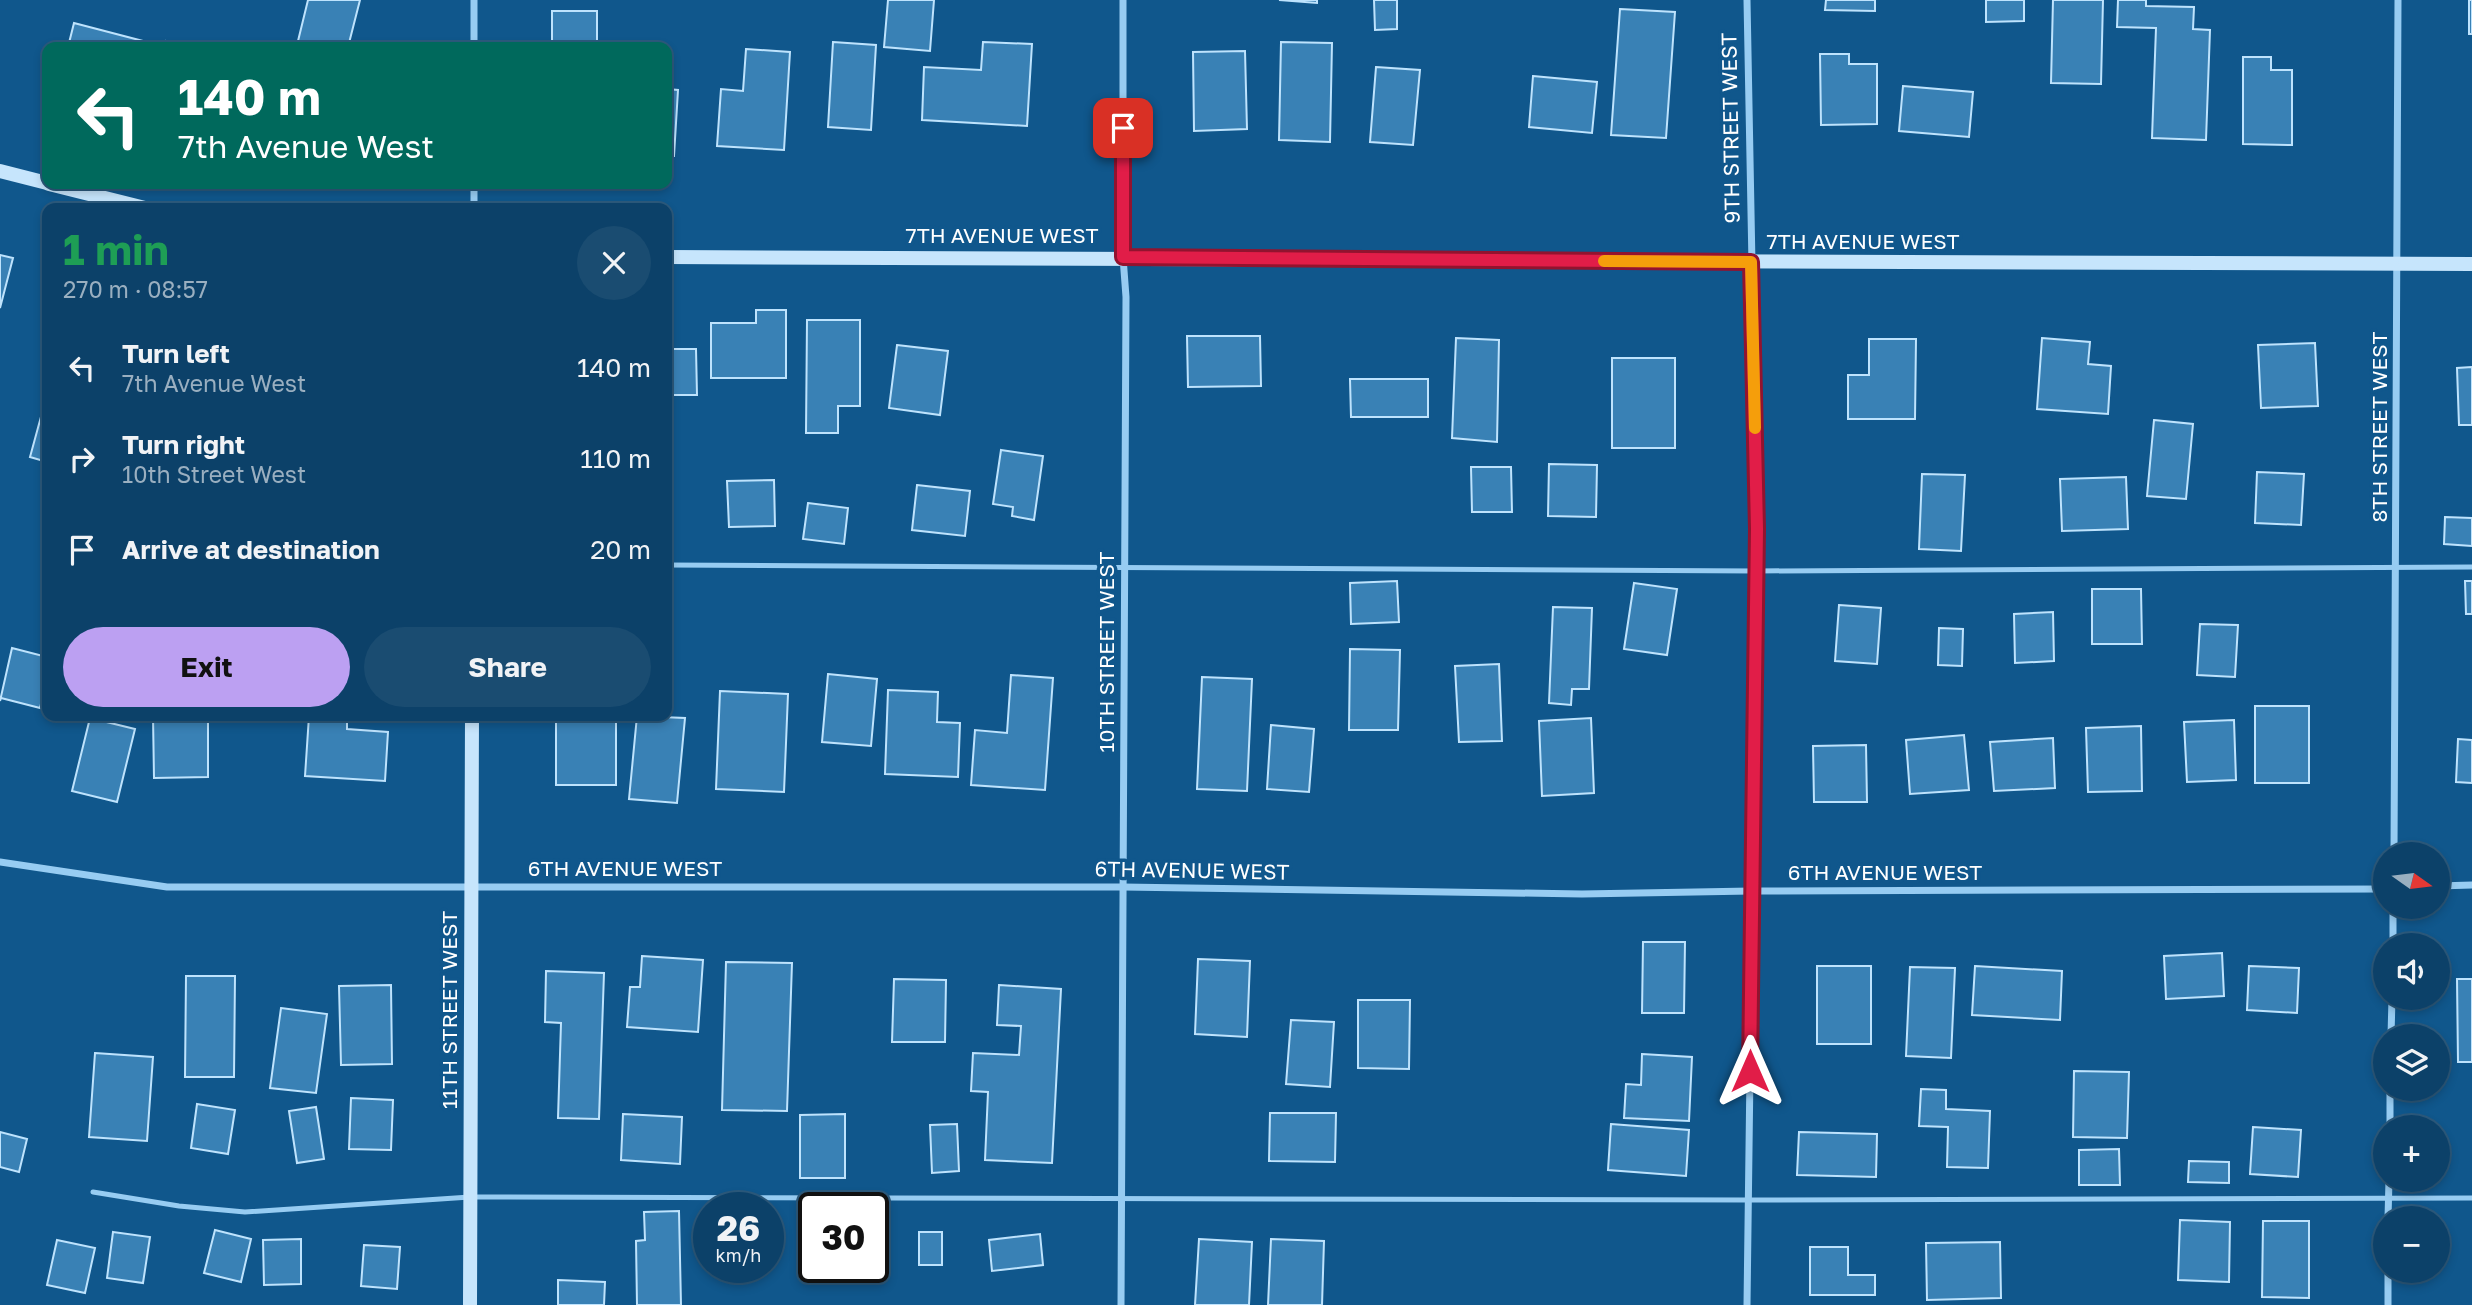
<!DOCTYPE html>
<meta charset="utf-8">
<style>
:root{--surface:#0c4169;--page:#1a4c71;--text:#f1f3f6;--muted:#9aafc0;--line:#2c5a7d;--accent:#bca0f2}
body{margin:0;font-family:"Golos Text",sans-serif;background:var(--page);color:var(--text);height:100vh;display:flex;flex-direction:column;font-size:26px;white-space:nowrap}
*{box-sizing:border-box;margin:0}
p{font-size:23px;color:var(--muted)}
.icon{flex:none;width:38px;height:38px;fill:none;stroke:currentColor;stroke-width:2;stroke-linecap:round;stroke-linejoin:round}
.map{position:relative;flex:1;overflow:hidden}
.drawer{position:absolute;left:42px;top:203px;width:630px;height:518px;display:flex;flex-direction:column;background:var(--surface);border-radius:14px;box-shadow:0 4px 10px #0003,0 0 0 2px var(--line)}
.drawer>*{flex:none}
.top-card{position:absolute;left:42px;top:42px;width:630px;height:147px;border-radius:14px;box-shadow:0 4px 10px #0003,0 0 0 2px var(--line);background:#00695c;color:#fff;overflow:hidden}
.needle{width:46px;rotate:104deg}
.controls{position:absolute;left:2373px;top:842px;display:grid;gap:14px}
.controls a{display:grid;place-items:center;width:77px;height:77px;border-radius:50%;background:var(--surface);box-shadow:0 4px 10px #0003,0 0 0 2px var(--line);font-size:35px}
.speed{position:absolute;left:693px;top:1192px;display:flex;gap:14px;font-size:35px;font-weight:700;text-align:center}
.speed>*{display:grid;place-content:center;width:91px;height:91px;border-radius:50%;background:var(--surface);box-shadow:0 4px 10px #0003,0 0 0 2px var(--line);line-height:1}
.speed small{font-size:18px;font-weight:400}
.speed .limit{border:4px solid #111;border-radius:10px;background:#fff;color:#111}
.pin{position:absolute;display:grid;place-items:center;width:60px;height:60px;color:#fff;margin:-30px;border-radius:14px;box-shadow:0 4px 10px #0006}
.me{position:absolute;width:77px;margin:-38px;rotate:0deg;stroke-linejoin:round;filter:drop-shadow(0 0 5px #0008)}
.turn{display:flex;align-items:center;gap:24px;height:147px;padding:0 21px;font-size:32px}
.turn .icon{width:91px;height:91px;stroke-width:2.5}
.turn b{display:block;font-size:49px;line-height:60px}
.round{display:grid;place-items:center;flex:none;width:74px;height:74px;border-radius:37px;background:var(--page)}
.head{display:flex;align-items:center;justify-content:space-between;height:119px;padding:0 21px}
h1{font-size:42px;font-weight:700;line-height:52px;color:#1e9e55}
.primary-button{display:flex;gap:14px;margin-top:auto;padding:14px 21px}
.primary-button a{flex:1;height:80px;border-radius:42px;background:var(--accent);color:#111;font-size:28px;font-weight:700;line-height:80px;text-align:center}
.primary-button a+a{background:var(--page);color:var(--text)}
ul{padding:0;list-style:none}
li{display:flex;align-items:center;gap:21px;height:91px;padding:0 21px}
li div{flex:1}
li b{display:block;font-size:26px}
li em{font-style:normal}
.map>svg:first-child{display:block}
</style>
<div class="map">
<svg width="2472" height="1305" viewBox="0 0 2472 1305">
<rect width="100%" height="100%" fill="#10578c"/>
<g fill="#3981b5" stroke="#bee3fd" stroke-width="2">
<path d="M308,0H360L348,47H324L298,41Z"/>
<path d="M888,0H934L930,51L884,47Z"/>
<path d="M1279,0H1317V3Z"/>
<path d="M1374,0H1397V29L1375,30Z"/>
<path d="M1826,0H1875V11L1825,10Z"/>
<path d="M1986,0H2024V21L1986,22Z"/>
<path d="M2053,0H2103L2101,84L2051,83Z"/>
<path d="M2118,0H2146V6L2194,7L2193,29L2210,30L2206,140L2152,138L2156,28L2117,27Z"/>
<rect x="2469" y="0" width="3" height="34"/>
<path d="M1620,9L1675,12L1666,138L1611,135Z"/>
<rect x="552" y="11" width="45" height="36"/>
<path d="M74,23L143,41L141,47H68Z"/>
<path d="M166,41L193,47H165Z"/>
<path d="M833,42L876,45L871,130L828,127Z"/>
<path d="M983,42L1032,44L1027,126L922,120L924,67L981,70Z"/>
<path d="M1281,42L1332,43L1330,142L1279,140Z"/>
<path d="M746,49L790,52L784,150L717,146L721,89L743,91Z"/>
<path d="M1245,51L1247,129L1194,131L1193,52Z"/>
<path d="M1820,54H1849V64H1877V124L1821,125Z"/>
<path d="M2243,57H2271V70H2292V145L2243,144Z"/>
<path d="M1376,67L1420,70L1413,145L1370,142Z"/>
<path d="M1533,76L1597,82L1592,133L1529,127Z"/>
<path d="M1903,86L1973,92L1969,137L1899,131Z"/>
<path d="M667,89L678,90L674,156H667Z"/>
<path d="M0,255L13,258L0,308Z"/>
<path d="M756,310H786V378H711V323H756Z"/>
<path d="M807,320H860V406H838V433H806Z"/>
<path d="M1187,336H1260L1261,386L1188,387Z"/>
<path d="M1456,338L1499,340L1497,442L1452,438Z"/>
<path d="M2042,338L2090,342L2088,364L2111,366L2108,414L2037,409Z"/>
<path d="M1869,339H1916L1915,419H1848V375H1869Z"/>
<path d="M2315,343L2318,406L2261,408L2258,345Z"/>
<path d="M897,345L948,351L940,415L889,408Z"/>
<path d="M667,349H696L697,395H667Z"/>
<rect x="1612" y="358" width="63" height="90"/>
<path d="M2472,367V425H2459L2457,368Z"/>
<path d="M1350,379H1428V417H1351Z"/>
<path d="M42,413L47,415V462L30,457Z"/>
<path d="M2154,420L2193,424L2186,499L2147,496Z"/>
<path d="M1001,450L1043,456L1034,520L1012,516L1013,507L993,504Z"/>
<path d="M1549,464L1597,465L1596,517L1548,516Z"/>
<path d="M1471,467H1511L1512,512H1472Z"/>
<path d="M2257,472L2304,474L2301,525L2255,523Z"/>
<path d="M1922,474L1965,475L1961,551L1919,549Z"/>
<path d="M2126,477L2128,529L2062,531L2060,479Z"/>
<path d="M774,480L775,526L729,527L727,481Z"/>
<path d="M917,485L970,491L965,536L912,530Z"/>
<path d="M808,503L848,508L844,544L803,539Z"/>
<path d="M2445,517L2472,518V546L2444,544Z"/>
<path d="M1397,581L1399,622L1351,624L1350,583Z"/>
<path d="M2465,581H2472V614H2466Z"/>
<path d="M1634,583L1677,589L1667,655L1624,649Z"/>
<path d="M2092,589H2141L2142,644H2092Z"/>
<path d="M1839,605L1881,608L1877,664L1835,661Z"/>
<path d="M1553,607L1592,608L1589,689H1572L1571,705L1549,703Z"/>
<path d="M2053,612L2054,661L2015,663L2014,614Z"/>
<path d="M2200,624L2238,625L2235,677L2197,675Z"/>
<path d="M1939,628L1963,629L1962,666L1938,665Z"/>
<path d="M12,648L47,657V679L40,708L1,698L0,701Z"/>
<path d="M1350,649L1400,650L1398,730H1349Z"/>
<path d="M1499,664L1502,741L1459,742L1455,666Z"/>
<path d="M828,674L877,679L871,746L822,742Z"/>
<path d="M1011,675L1053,678L1045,790L971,785L975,730L1007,733Z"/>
<path d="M1202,677L1252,679L1247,791L1197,789Z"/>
<path d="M888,690L938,692L937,722L960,723L958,777L885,774Z"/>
<path d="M720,691L788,694L784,792L716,789Z"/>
<rect x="2255" y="706" width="54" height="77"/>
<path d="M153,716H208V777L154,778Z"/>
<path d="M309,716H347V729L388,732L385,781L305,776Z"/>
<rect x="556" y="716" width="60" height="69"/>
<path d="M637,716L685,718L677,803L629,799Z"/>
<path d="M90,718L135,729L117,802L72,791Z"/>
<path d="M1591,718L1594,793L1542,796L1539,721Z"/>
<path d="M2234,720L2236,780L2187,782L2184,722Z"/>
<path d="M1271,725L1314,729L1309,792L1267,789Z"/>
<path d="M2141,726L2142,791L2088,792L2086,728Z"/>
<path d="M1964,735L1969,790L1910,794L1906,740Z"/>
<path d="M2053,738L2055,788L1994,791L1990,742Z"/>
<path d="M2458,739L2472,740V783L2456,782Z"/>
<path d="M1866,745L1867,802H1814L1813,746Z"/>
<path d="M1643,942H1685L1684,1013H1642Z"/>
<path d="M2222,953L2224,996L2166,999L2164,956Z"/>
<path d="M642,956L703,960L698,1032L627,1027L630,987H640Z"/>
<path d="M1198,959L1250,961L1247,1037L1195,1034Z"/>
<path d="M726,962L792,963L787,1111L722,1110Z"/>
<rect x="1817" y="966" width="54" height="78"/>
<path d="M1975,966L2062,971L2060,1020L1972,1015Z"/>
<path d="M2249,966L2299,968L2297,1013L2247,1010Z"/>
<path d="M1910,967L1955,968L1951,1058L1906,1056Z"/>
<path d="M546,971L604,973L599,1119L558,1118L561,1023L545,1022Z"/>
<path d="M186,976H235L234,1077H185Z"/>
<path d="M894,979L946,980L945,1042H892Z"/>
<path d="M2457,979H2472V1062H2458Z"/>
<path d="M391,985L392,1064L341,1065L339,986Z"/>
<path d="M999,985L1061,989L1052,1163L985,1160L988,1092L971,1091L973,1053L1019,1055L1021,1026L997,1025Z"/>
<path d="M1358,1000H1410L1409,1069L1358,1068Z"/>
<path d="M281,1008L327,1014L316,1093L270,1088Z"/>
<path d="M1291,1020L1334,1022L1330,1087L1286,1084Z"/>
<path d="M95,1053L153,1057L147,1141L89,1137Z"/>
<path d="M1642,1054L1692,1057L1689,1121L1624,1118L1626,1084L1641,1085Z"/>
<path d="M2074,1071L2129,1072L2127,1138L2073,1137Z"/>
<path d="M1921,1089L1946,1090V1109L1990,1111L1988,1168L1947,1167L1948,1127L1919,1126Z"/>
<path d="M351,1098L393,1100L391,1150L349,1149Z"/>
<path d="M197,1104L235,1110L228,1154L191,1148Z"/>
<path d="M316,1107L324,1159L297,1163L289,1111Z"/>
<path d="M1270,1113H1336L1335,1162L1269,1161Z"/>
<path d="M623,1114L682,1117L680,1164L621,1160Z"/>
<path d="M845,1114V1178H800V1115Z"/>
<path d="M957,1124L959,1171L932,1173L930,1125Z"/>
<path d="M1611,1124L1689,1130L1686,1176L1608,1170Z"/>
<path d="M2253,1127L2301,1130L2298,1177L2250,1174Z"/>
<path d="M0,1132L27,1139L19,1172L0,1167Z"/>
<path d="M1799,1132L1877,1134L1876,1177L1797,1175Z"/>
<path d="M2119,1149L2120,1185H2079V1150Z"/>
<path d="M2189,1161L2229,1162V1183L2188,1182Z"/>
<path d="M679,1211L681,1305H637L636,1241L645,1240L644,1212Z"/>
<path d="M2180,1220L2230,1222L2229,1282L2178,1280Z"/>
<path d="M2263,1221H2309V1298L2262,1297Z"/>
<path d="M215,1230L251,1239L241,1282L204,1273Z"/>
<path d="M113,1232L150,1237L143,1283L107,1278Z"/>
<rect x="919" y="1232" width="23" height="33"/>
<path d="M1040,1234L1043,1265L992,1271L989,1240Z"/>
<path d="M301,1239V1284L264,1285L263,1240Z"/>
<path d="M1199,1239L1252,1242L1249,1305H1195Z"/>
<path d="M1271,1239L1324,1241L1322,1305H1268Z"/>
<path d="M57,1240L95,1248L85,1293L47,1285Z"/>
<path d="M2000,1242L2001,1298L1927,1300L1926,1243Z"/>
<path d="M364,1245L400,1247L397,1289L361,1286Z"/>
<path d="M1810,1247H1848V1275H1875V1295H1810Z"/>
<path d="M558,1280L605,1282L604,1305H558Z"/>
</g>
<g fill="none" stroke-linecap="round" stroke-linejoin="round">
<g stroke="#97ccf2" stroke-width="5">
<path d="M667,565L1756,571L2472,567"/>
<path d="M93,1192L179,1206L245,1212L470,1197L1749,1200L2472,1198"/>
</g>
<g stroke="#97ccf2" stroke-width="7">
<path d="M1747,0L1757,529L1747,1305"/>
<path d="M474,47V0"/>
<path d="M474,208V184"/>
<path d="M2394,854L2398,0"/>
<path d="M0,862L167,887H1123L1582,894L1751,891L2385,889"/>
<path d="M2438,886L2472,885"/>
<path d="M2393,945V906"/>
<path d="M2391,1036L2392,998"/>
<path d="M2390,1127V1088"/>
<path d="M2388,1218L2389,1180"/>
<path d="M1121,1305L1126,297L1123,257V0"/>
<path d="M2388,1305V1270"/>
</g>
<g stroke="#c6e5fc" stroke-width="14">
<path d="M0,171L47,183"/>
<path d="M49,184L145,208"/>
<path d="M667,257C1269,257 1870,265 2472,264"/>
<path d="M470,1305L472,716"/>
</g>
</g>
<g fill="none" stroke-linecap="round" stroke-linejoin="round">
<g stroke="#92132f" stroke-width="18">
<path id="route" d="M1123,128V257L1751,262L1757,529L1750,1071"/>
</g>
<use href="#route" stroke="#e11d48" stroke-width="12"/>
<path stroke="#f59e0b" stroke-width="12" d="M1604,261L1751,262L1755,428"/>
</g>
<g text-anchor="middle" stroke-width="7" stroke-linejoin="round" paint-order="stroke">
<g font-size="21" fill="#fff" stroke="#10578c">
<text transform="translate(1731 128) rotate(-91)" y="7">9TH STREET WEST</text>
<text x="1002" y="243">7TH AVENUE WEST</text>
<text x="1863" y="249">7TH AVENUE WEST</text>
<text transform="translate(2380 427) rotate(-90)" y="7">8TH STREET WEST</text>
<text transform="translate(1107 652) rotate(-90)" y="7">10TH STREET WEST</text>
<text x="625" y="876">6TH AVENUE WEST</text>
<text transform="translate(1192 871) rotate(1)" y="7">6TH AVENUE WEST</text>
<text x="1885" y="880">6TH AVENUE WEST</text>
<text transform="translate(450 1010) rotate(-90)" y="7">11TH STREET WEST</text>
</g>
</g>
</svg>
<div class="controls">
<a><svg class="needle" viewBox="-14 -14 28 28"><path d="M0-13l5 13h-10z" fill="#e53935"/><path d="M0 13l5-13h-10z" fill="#9aafc0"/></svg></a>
<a><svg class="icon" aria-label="sound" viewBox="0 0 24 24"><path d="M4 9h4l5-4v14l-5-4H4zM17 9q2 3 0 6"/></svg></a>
<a><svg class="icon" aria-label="layers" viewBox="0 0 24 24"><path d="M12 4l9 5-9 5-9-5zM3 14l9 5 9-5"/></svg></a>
<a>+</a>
<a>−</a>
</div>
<div class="speed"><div>26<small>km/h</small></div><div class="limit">30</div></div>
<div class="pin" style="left:1123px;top:128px;background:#d93025"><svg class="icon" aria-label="arrive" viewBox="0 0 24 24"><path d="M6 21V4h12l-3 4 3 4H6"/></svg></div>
<svg class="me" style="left:1750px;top:1071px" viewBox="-20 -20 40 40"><path d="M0-17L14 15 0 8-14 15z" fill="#e11d48" stroke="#fff" stroke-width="4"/></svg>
<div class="top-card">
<div class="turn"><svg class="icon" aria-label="left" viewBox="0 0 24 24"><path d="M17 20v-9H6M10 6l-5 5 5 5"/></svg><div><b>140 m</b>7th Avenue West</div></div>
</div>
<section class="drawer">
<div class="head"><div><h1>1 min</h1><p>270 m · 08:57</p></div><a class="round"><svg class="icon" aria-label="close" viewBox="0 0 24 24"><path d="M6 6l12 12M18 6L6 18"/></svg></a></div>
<ul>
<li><svg class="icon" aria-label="left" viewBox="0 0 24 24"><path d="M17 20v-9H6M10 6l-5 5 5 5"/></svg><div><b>Turn left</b><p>7th Avenue West</p></div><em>140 m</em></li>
<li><svg class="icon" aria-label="right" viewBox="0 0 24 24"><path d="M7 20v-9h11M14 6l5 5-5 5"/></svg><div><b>Turn right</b><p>10th Street West</p></div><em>110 m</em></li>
<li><svg class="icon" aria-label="arrive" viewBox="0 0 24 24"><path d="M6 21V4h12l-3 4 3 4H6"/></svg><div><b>Arrive at destination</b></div><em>20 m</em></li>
</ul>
<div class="primary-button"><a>Exit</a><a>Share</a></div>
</section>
</div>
